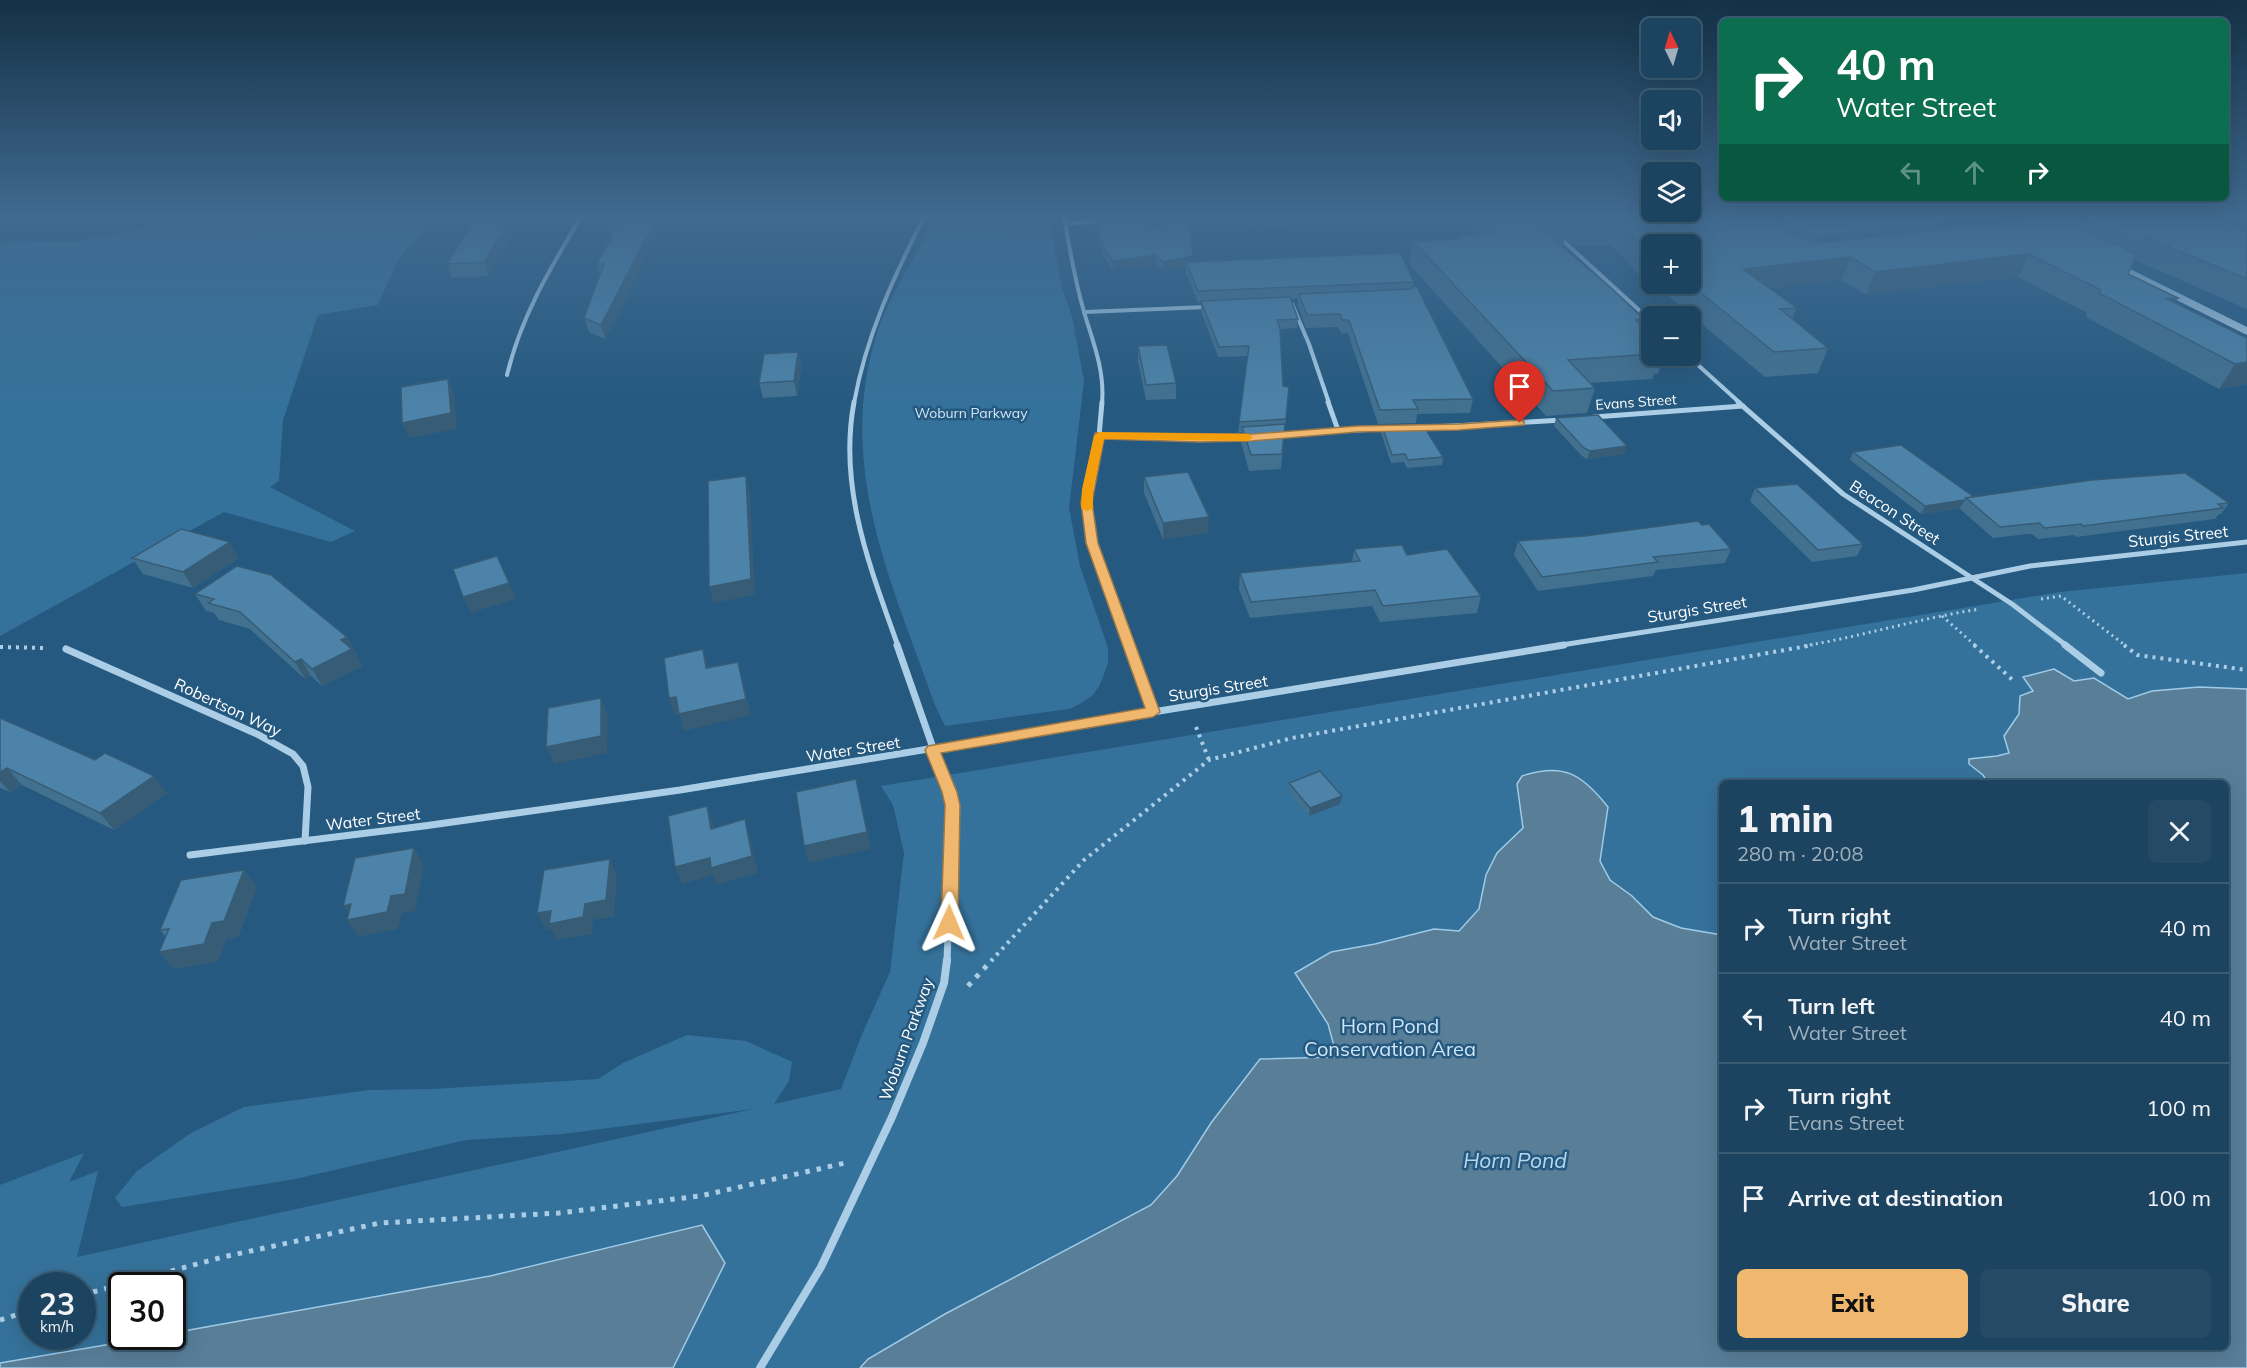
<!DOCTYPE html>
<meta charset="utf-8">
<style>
:root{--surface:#1c435f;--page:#254a65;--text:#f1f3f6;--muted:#a0b0bd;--line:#3a5c74;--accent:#f0b86f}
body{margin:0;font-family:Mulish,sans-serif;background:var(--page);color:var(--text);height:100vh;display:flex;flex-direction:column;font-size:22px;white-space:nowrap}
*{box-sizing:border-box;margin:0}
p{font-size:20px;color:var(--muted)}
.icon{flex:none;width:33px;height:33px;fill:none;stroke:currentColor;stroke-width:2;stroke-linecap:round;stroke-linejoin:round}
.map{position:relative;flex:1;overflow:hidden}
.details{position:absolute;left:1719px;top:780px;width:510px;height:570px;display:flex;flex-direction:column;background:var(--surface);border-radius:9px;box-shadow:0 6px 24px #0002,0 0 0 2px var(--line)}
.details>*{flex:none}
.hud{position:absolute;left:1719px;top:18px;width:510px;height:183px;border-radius:9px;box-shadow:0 6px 24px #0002,0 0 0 2px var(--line);background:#0b6e4f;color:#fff;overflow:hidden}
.needle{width:39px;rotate:355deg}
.controls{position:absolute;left:1641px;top:18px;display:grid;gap:12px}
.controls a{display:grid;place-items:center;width:60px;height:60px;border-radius:9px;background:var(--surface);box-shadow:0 6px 24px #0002,0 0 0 2px var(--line);font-size:30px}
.speed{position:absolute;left:18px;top:1272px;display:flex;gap:12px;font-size:30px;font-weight:700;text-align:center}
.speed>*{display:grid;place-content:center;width:78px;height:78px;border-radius:50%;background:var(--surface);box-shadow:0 6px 24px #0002,0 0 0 2px var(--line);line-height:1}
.speed small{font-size:15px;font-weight:400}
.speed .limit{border:3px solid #111;border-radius:9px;background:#fff;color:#111}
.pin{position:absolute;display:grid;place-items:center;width:51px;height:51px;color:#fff;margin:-62px -26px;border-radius:50% 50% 50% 0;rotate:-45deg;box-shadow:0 0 6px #0007}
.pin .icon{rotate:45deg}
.me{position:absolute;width:66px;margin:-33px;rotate:1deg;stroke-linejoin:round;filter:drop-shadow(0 0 4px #0008)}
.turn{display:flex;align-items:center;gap:21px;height:126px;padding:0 18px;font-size:27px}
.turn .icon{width:78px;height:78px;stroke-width:2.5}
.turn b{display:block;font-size:42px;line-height:51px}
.lanes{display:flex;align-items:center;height:57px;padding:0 18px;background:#0003;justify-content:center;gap:30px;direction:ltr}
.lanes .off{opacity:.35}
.round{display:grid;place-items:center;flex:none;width:63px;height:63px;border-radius:9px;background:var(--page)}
.summary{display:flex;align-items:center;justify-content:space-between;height:102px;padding:0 18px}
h1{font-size:36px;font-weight:800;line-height:45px}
.primary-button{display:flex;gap:12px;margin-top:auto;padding:12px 18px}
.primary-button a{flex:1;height:69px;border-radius:9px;background:var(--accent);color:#111;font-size:24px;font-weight:800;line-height:69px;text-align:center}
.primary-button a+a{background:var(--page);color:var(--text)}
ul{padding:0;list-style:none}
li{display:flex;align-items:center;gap:18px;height:90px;padding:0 18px;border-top:2px solid var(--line)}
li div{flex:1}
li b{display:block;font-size:22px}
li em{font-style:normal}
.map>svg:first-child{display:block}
</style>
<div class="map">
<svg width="2247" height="1368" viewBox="0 0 2247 1368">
<rect width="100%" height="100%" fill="#25597f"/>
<g fill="#35729b" fill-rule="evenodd">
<path d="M183,215H435L398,260L378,305L318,315L283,420L279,481L270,487L355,531L331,542L224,512L0,636V244L7,241L74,242L166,223Z"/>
<path d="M937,215H1049L1061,285L1072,316L1084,381L1069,508L1080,566L1108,648V663L1100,685L1092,696L1080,704L1069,709L945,726L935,705C892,583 836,468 876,336C889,293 918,255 937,215Z"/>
<path d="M2247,573V1368H0V1185L84,1153L69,1182L98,1171L77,1257L753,1109L563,1134L466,1140L295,1179L122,1207L115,1198L137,1171L191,1133L244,1107L369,1090L433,1089L598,1079L623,1063L687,1035L746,1041L792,1062L789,1081L774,1104L841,1089L863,1032L890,972L904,853L893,805L881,786L2060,592ZM1722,783H2226V1347H1722ZM32,1286H82V1336H32ZM122,1286H172V1336H122Z"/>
</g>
<g fill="#587e98" stroke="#9fcbe7" stroke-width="1.5">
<path d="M2054,669L2074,681L2094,678L2128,699L2152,691L2199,687L2247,689V1368H860L868,1359L945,1314L1151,1205L1177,1176L1211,1123L1260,1059L1337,1057L1328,1024L1295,973L1331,952L1375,944L1434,929L1459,931L1479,909L1486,875L1497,853L1523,828L1517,784L1522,776C1563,762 1582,774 1608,807L1600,861L1610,880L1632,896L1653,917L1681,928L1722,935V1347H2226V783H1988L1983,775L1969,764V759L1997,756L2009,753L2004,736L2019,714L2020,696L2033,691L2023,677Z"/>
<path d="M702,1225L725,1263L673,1368H0V1363L152,1337L172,1336L173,1333L490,1276Z"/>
</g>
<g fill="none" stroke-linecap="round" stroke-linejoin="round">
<g stroke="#abcee6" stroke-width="3" stroke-dasharray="2 4" stroke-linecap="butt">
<path d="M2041,599L2061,596L2126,646"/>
<path d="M1942,616L1976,646"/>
<path d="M1804,646C1863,636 1921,618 1980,609"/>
</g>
<g stroke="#abcee6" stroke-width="4" stroke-dasharray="3 5" stroke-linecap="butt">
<path d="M1974,645L2015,682"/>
<path d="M2124,645L2137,655L2247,670"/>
<path d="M0,647L44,648"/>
<path d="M1196,727L1209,760"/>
<path d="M991,961L1084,860L1209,760L1292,738L1813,645"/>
</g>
<g stroke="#abcee6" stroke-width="5" stroke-dasharray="4.5 7" stroke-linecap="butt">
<path d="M968,986L992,960"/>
<path d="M82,1295L223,1257L380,1223L559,1213L700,1196L845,1163"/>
<path d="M0,1320L32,1310"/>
</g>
<g stroke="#abcee6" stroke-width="4">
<path d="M1064,215C1069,247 1075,280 1084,312C1093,342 1105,371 1102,403"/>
<path d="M1141,217L1162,215"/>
<path d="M1065,224L1104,221"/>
<path d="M1559,237L1652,322"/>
<path d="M1292,304L1309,344L1329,403"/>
<path d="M1084,312L1207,307"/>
<path d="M1688,356L1740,403"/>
<path d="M507,375C521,316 551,267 582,215"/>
<path d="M854,403C866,336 894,276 925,215"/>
</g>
<g stroke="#abcee6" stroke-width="5">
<path d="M854,402C838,488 870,567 898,646"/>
<path d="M1102,402L1099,436L1088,489V521L1097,561L1129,646"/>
<path d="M1328,402L1338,430"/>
<path d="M1738,402L1843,494L2012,604L2067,646"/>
<path d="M1594,417L1743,406"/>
<path d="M1417,428L1563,420"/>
<path d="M1277,435L1389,428"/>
<path d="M1099,436L1248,437"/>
<path d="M1555,646L1913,590L2030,566L2247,542"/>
</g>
<g stroke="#abcee6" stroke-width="7">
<path d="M897,645L953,805L947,961"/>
<path d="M2065,645L2101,673"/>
<path d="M66,649L257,734L293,754L303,766L308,787L305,841"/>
<path d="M1153,712L1564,645"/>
<path d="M190,855L424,826L680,790L1153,712L1128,645"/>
</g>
<path stroke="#abcee6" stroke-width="8" d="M760,1368L821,1267L892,1117L923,1043L944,983L947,960"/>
<path stroke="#abcee6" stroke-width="7" d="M2118,267L2247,331"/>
</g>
<g fill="#427190">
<path d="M478,215L489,276L452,278L447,264Z"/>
<path d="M668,215L605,339L589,332L584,318L600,275L597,264L611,239L607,223Z"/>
<path d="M1093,215H1149L1150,226L1193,256V261L1414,282L1413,288L1473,399L1470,413L1417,414L1416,423L1378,424L1348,333H1341L1338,327L1306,328L1298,306V298L1291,299L1298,319L1297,328L1280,329L1283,386L1289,387L1281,469L1249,471L1241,442L1242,432L1238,433L1248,356L1218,357L1201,311V302L1198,303L1186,273V267L1163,271L1156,265L1113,270L1104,258L1096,225L1095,217H1093Z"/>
<path d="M1235,215H1325V220L1256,231Z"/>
<path d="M1460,215H2210V216L2247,232V309L2135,260L2128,274L2178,298L2175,303L2247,338V384L2219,389L2086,317L2087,313L2018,277L1866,295L1841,280L1770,288L1797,308L1792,319L1828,348L1818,373L1765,377L1654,284H1690L1652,244V281L1644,275H1639L1612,245L1575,246L1565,238L1563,247L1644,319L1642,326L1652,335V356H1663L1658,374H1654L1652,379L1590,383L1595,388L1587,413L1546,416L1409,264L1413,241L1458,239L1459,236L1478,234Z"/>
<path d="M1138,346L1176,383V399L1146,400L1138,361Z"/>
<path d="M798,352L801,367L797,396L763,398L759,383Z"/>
<path d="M1556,418L1625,454L1587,459L1582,456L1554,426Z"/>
<path d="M1382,426L1443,457L1442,465L1407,468L1404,462L1391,463L1381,433Z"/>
<path d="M1853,452L1974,497L2229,503L2221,514H2219L2215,519L2076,537L2074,535L2038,539L2032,534H2028L1993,538L1960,509V508L1921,514L1850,460Z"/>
<path d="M1144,477L1208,533L1163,539L1144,493Z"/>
<path d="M1755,488L1863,544L1857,556L1812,562L1750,501Z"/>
<path d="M1702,525L1731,549L1725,563L1656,570L1653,576L1538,591L1514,555L1518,541L1585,536Z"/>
<path d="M1354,549L1407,555L1481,596L1477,613L1380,622L1372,606L1250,618L1239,589L1240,573L1352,562Z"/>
<path d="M132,558H239L193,588L143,574Z"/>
<path d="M195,594L347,637L362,666L322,686L311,676L305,679L250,629L219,620L214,613L206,611Z"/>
<path d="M0,718L167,793L114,830L22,785L10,792L0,788Z"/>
<path d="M1289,783L1342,796L1340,804L1309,816L1288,792Z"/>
<path d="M257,887L238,937L226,939L218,961L174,969L159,952L166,937L160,930Z"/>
</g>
<g fill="#365c76">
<path d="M512,215H523L489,276L484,262Z"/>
<path d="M658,215H668L605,339L601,325Z"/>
<path d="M1286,215H1325V220L1256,231L1257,220Z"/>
<path d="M2009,215H2044L2035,233L1809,258L1818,236Z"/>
<path d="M2029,254L2018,277L1866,295L1875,272Z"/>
<path d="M1156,255V265L1113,270V261Z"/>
<path d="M1193,256V266L1186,262V267L1163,271V262Z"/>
<path d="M1851,257L1841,280L1735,293L1743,269Z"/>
<path d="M2178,298L2163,322L2167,299Z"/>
<path d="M798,352L801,367L797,396L794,381Z"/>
<path d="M2247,362V384L2219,389L2235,364Z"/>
<path d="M448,379L454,394L457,429L409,438L402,423Z"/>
<path d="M1627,446L1625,454L1587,459L1590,451Z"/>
<path d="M746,476L750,492L755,595L714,603L709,587Z"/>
<path d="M1965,500L1960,508L1921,514L1925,506Z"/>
<path d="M1209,517L1208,533L1163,539V523Z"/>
<path d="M230,542L239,558L193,588L183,572Z"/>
<path d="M509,583L516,599L471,613L463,597Z"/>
<path d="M347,637L362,666L322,686L312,669L341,640Z"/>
<path d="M703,649L708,666L711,685L706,668Z"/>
<path d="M301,659L311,676L305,679L295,662Z"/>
<path d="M738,662L751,715L684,731L679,714L675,715L669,698Z"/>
<path d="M601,698L608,715L607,753L554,764L546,747Z"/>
<path d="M7,768L22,785L10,792L0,781V772Z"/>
<path d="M154,776L167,793L114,830L100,813Z"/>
<path d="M856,779L871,849L809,863L804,846Z"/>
<path d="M1342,796L1340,804L1309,816L1310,808Z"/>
<path d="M707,806L713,823L717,846L711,829Z"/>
<path d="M745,819L750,836L758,873L717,885L714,875L682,884L675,867L710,858Z"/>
<path d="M414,848L424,865L415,911L402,913L398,929L358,937L347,920L352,919L343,906L391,896Z"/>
<path d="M610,859L617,876L614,917L593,920L592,934L557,940L551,929L546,930L537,913L585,904Z"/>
<path d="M244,870L257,887L238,937L226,939L218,961L174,969L159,952Z"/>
</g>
<g fill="#4d83a8" stroke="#365c76" stroke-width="1.5">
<path d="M478,215H512L484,262L447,264Z"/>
<path d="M612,215H658L601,325L584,318L604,264H597L617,227L608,228L611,223H607Z"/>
<path d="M1110,215H1149L1150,226L1189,222L1193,256L1163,262L1156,255L1113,261L1104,249L1095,216Z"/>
<path d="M1250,215H1286L1257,220Z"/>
<path d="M1485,215H1557L1568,224L1538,226L1611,288L1644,319L1636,320L1652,335V354L1568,360L1595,388L1553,391L1413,241L1462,239L1459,236L1498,233L1481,216H1487Z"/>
<path d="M1569,215H1761L1797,237L1818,243L2058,217L2137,254L2128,274L2178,298L2167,299L2247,338V362L2235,364L2099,293L2101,290L2029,254L1875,272L1851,257L1743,269L1797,308L1780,309L1828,348L1774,352L1690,284V244H1652V252H1646L1618,222L1580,224Z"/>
<path d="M1775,215H2009L1818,236L1801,231Z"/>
<path d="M2079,215H2208L2247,232V279L2145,237L2142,244Z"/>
<path d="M1400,253L1414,282L1198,291L1186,262Z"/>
<path d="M1416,285L1473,399L1413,400L1418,409L1380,410L1349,320H1342L1340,314L1307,315L1299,294L1412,289Z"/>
<path d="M1290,297L1298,319L1277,320L1280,329L1283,386L1289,387L1286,419L1239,422L1249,346L1219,347L1201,301Z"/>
<path d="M1167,345L1176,383L1146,385L1138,346Z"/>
<path d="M798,352L794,381L759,383L764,354Z"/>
<path d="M448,379L451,413L402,423L401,387Z"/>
<path d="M1598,415L1627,446L1590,451L1584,448L1556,418Z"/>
<path d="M1285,424L1282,454L1251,455L1242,427Z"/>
<path d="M1423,425L1443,457L1408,460L1405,454L1392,455L1382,426Z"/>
<path d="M1901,445L1974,497L1966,498L1965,500L1925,506L1853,452Z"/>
<path d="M1188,472L1209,517L1163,523L1144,477Z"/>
<path d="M2185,473L2229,503L2218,504L2223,508L2083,526L2081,524L2045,528L2039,523L2000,527L1966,498L2092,480Z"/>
<path d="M746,476L751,579L709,587L708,481Z"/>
<path d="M1797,484L1863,544L1818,550L1755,488Z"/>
<path d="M1698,521L1702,525L1709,524L1731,549L1653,557L1658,562L1542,577L1518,541L1585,536Z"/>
<path d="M181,529L230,542L183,572L132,558Z"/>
<path d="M1402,545L1407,555L1447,549L1481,596L1383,606L1375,590L1251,602L1240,573L1360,561L1354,549Z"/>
<path d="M497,556L509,583L463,597L453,569Z"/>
<path d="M237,566L271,575L347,637L341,640L352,649L312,669L301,659L295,662L240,612L208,603L214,599L195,594Z"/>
<path d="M703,649L706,668L738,662L746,699L679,714L676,697L669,698L664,658Z"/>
<path d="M601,698V736L546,747L548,708Z"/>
<path d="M0,718L95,760L105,753L154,776L100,813L7,768L0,772Z"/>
<path d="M1320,771L1342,796L1310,808L1289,783Z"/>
<path d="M856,779L867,832L804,846L796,792Z"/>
<path d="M707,806L711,829L745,819L752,856L711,868L710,858L675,867L668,816Z"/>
<path d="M414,848L405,894L391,896L387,912L347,920L351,904L343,906L355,858Z"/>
<path d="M610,859L606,900L585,904L583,917L549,924L551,911L537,913L544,870Z"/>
<path d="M244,870L224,921L212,923L204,944L159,952L169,929L160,930L181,880Z"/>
</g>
<linearGradient id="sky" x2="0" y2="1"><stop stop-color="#143146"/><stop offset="0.53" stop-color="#406a90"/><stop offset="1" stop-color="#406a90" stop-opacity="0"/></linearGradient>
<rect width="2247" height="406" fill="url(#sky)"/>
<path fill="#f0b86f" stroke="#9c7848" stroke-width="1.5" d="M1520,420L1524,421V425L1459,430L1357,432L1252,441L1199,442L1104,439L1092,502L1098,543L1160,712L1153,717L941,753L957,792L960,805L958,923L955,928L949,930L943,928L941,923L945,805L942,792L925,750L928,746L1145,708L1086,543L1081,502L1095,433L1252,434L1357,426L1459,424Z"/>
<path fill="#f59e0b" d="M1099,432L1248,434L1253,437L1248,441L1104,439L1093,489V508L1087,511L1081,508L1082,489L1094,436Z"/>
<g text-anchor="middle" stroke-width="5" stroke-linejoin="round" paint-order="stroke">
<g font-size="14" fill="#fff" stroke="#25597f">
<text transform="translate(1636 402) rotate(-4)" y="5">Evans Street</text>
</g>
<g font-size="14" fill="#cee5f5" stroke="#25597f">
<text x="971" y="418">Woburn Parkway</text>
</g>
<g font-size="16" fill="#fff" stroke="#25597f">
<text transform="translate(1895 512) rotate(33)" y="6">Beacon Street</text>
<text transform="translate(2178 536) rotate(-6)" y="6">Sturgis Street</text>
<text transform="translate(1697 609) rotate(-9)" y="6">Sturgis Street</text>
<text transform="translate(1218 688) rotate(-9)" y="6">Sturgis Street</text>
<text transform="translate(228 707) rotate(25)" y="6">Robertson Way</text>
<text transform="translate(853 749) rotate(-9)" y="6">Water Street</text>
<text transform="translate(373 819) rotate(-7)" y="6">Water Street</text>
<text transform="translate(906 1039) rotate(-70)" y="6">Woburn Parkway</text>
</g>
<g font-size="20" fill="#cee5f5" stroke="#25597f">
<text x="1390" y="1033">Horn Pond<tspan x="1390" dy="23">Conservation Area</tspan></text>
</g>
<g font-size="21" font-style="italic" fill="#b6d8ee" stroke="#25597f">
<text x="1515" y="1168">Horn Pond</text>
</g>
</g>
</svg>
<div class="controls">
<a><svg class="needle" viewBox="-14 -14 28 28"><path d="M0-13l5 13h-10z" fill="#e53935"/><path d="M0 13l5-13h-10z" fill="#a0b0bd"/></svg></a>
<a><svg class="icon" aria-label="sound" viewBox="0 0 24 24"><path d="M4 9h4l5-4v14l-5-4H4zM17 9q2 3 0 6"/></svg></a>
<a><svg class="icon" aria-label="layers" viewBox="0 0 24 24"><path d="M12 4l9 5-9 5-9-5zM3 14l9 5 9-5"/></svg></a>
<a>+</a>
<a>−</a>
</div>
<div class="speed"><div>23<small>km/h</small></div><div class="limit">30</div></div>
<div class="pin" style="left:1520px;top:423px;background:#d93025"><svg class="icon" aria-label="arrive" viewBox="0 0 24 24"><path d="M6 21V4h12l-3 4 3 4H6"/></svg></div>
<svg class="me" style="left:949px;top:923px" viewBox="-20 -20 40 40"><path d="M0-17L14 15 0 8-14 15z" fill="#f0b86f" stroke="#fff" stroke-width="4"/></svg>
<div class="hud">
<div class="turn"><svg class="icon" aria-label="right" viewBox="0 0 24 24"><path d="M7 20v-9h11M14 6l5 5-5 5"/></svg><div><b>40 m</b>Water Street</div></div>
<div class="lanes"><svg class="icon off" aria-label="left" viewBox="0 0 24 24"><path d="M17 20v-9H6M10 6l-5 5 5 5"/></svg><svg class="icon off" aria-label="ahead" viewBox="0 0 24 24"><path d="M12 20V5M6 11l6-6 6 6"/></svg><svg class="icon" aria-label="right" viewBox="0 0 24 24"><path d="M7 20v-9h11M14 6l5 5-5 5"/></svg></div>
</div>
<section class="details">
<div class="summary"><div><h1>1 min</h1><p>280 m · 20:08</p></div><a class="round"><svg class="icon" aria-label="close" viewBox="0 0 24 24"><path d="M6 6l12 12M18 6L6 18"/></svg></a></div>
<ul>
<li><svg class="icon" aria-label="right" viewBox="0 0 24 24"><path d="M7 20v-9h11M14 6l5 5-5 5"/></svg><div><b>Turn right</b><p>Water Street</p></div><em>40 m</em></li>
<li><svg class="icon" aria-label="left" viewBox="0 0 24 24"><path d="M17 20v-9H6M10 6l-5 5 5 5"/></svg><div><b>Turn left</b><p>Water Street</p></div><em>40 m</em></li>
<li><svg class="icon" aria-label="right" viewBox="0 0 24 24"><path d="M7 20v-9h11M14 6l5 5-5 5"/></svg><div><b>Turn right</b><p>Evans Street</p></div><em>100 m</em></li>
<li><svg class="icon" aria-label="arrive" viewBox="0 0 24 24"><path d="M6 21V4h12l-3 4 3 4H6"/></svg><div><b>Arrive at destination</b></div><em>100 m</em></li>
</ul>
<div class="primary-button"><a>Exit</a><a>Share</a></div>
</section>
</div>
